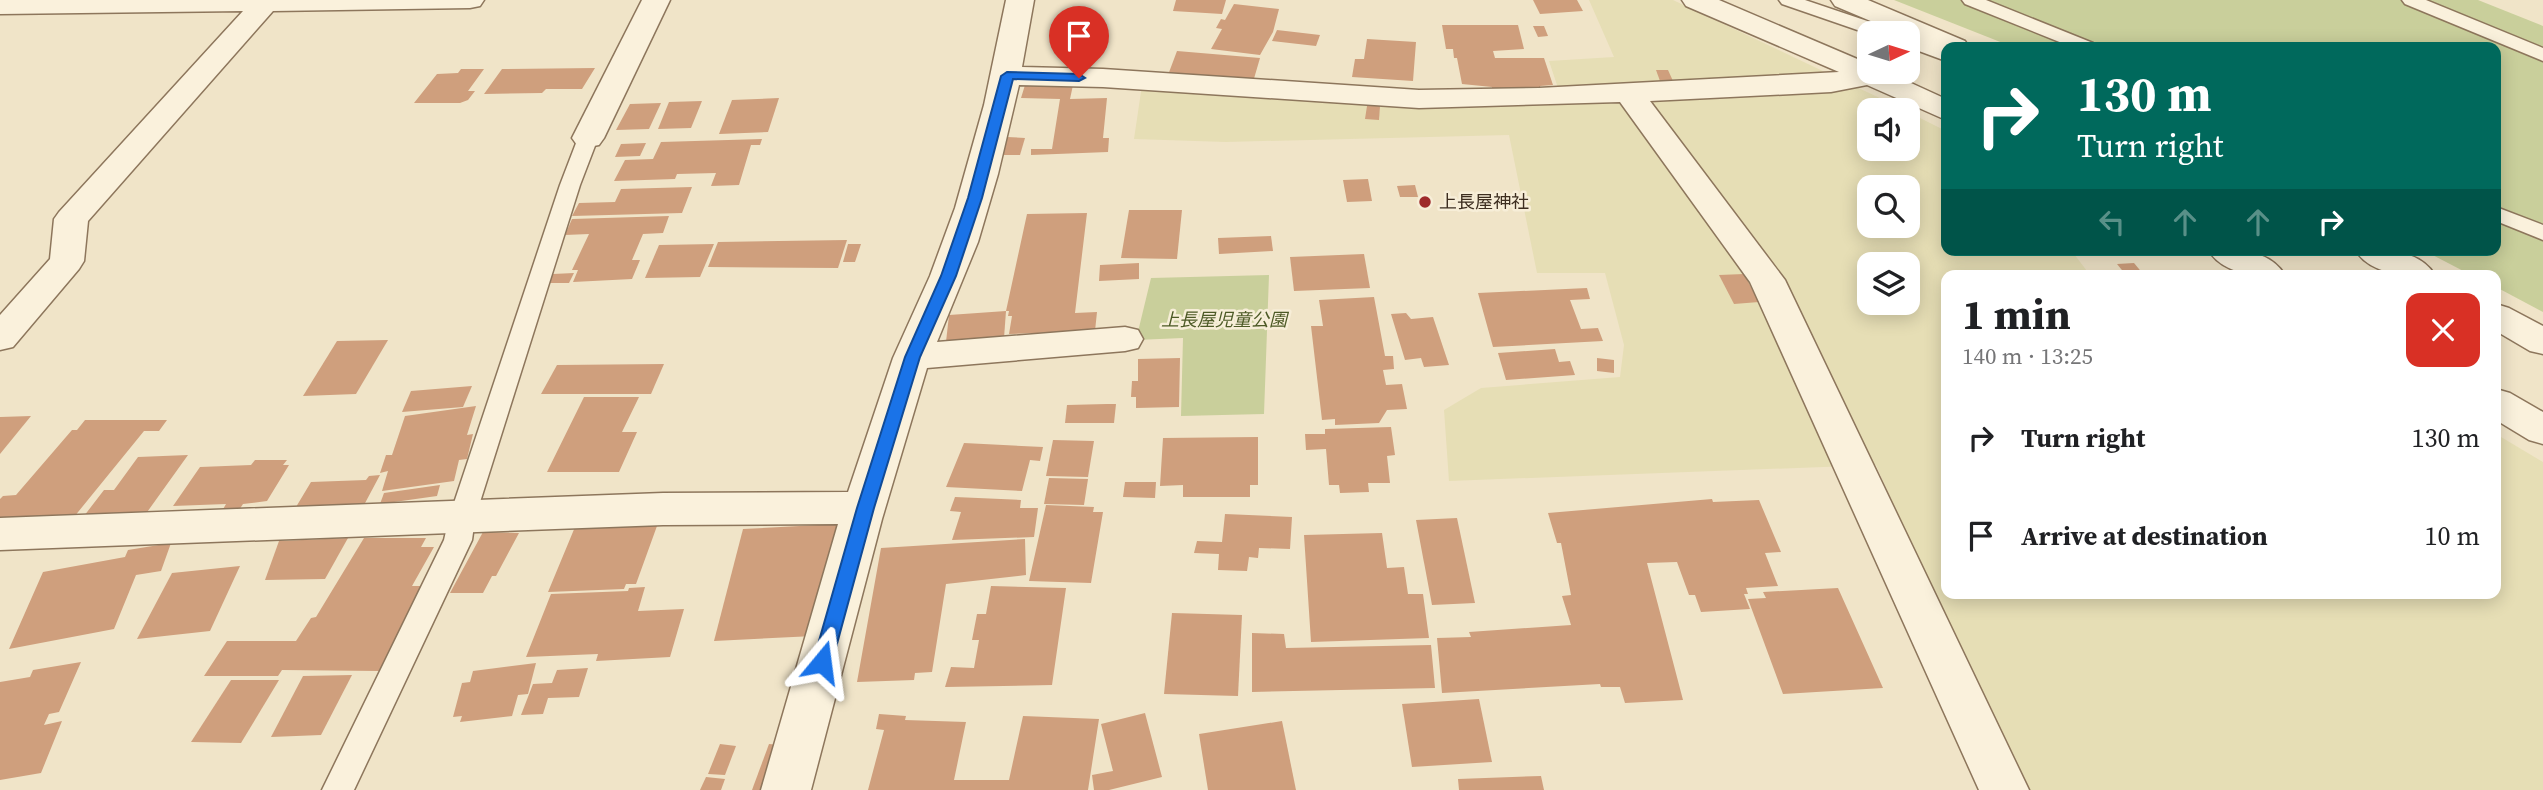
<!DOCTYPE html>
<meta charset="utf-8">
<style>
:root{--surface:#fff;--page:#f2f2f2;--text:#202124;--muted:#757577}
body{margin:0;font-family:"Source Serif 4","Noto Sans JP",serif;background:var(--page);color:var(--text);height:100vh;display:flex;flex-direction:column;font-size:26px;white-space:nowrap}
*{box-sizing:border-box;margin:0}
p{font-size:23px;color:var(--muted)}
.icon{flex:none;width:38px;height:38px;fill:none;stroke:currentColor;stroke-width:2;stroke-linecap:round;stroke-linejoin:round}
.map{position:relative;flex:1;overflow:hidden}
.side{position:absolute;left:1941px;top:270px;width:560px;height:329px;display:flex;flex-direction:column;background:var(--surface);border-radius:14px;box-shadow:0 4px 18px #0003}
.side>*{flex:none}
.banner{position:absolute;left:1941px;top:42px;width:560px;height:214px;border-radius:14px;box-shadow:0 4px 18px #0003;background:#00695c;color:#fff;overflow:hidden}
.needle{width:46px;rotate:86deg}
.controls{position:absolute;left:1857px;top:21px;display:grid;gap:14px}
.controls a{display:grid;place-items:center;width:63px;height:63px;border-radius:14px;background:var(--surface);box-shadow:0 4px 18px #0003;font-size:35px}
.pin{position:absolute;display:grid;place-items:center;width:60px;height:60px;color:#fff;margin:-72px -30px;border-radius:50% 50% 50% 0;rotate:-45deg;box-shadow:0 0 7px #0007}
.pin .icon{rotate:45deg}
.me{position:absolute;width:77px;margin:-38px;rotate:16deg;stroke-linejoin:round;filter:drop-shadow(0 0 5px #0008)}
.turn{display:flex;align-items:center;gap:24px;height:147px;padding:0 21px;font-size:32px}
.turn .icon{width:91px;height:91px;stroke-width:2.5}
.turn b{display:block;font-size:49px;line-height:60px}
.lanes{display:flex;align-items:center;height:66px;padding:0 21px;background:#0003;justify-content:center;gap:35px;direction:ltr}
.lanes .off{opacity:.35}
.round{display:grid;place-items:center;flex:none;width:74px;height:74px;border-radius:14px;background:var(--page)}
.head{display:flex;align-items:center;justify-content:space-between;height:119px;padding:0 21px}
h1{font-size:42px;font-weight:700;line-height:52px}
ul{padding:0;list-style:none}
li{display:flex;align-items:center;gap:21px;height:98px;padding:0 21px}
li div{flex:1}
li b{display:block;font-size:26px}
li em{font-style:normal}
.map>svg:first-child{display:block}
</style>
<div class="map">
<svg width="2543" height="790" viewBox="0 0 2543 790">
<rect width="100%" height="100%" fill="#f0e4c8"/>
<path fill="#e6deb5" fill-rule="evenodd" d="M1589,0H1673L1905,110H1869V149H1908V112L1946,131V250H2071L2090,275H1946V593H2496V434L2543,462V790H2024L1970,680L1876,465L1449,481L1444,410L1481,388L1620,377L1624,345L1605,273H1537L1509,135L1226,142L1134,139L1142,85L1562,100L1549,61L1614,57ZM1869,187H1908V226H1869ZM1869,264H1908V303H1869Z"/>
<g fill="#c9cf9b">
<path d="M1894,0H2478L2543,26V312L2496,287V275H2471L2423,250H2496V47H2013Z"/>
<path d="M1269,275L1264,414L1181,416L1183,338L1136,340L1151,278Z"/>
</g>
<g fill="#cf9f7d">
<path d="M1176,0H1226L1222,14L1173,11Z"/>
<path d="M1533,0H1577L1583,11L1540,14Z"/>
<path d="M1234,4L1279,9L1273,32L1260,55L1211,49L1222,29L1216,28L1221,19L1225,20Z"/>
<path d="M1442,25H1518L1524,49L1493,51L1495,58H1544L1553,85L1540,86L1541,89H1492V87L1462,84L1457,58H1454L1453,49H1446Z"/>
<path d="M1533,26H1544L1548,36L1538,37Z"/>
<path d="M1277,30L1320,35L1316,46L1272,41Z"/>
<path d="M1367,39L1416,42L1413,81L1352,77L1355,59H1364Z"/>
<path d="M1177,51L1260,58L1253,82L1168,75Z"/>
<path d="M595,68L582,89H546L542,93L484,94L502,69Z"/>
<path d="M461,69H484L468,91H475L468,100L460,103H414L437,74L458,73Z"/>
<path d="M1656,70H1668L1673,81H1660Z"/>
<path d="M1025,85H1073L1070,99L1107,98L1103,138H1109L1108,152L1031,155V149H1052L1060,99L1021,98Z"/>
<path d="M779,98L768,132L719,134L732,100Z"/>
<path d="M702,101L691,128L658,129L669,102Z"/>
<path d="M661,103L649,129L616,130L630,104Z"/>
<path d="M1367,106H1380L1379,120L1365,119Z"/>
<path d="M1007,137L1025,138L1020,155H1001Z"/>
<path d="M762,139L760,145H751L739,185L711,186L716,173L677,174L675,179L614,181L625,160L653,159L661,142Z"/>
<path d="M646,143L640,156L615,157L621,144Z"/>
<path d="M1368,179L1372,201L1347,202L1343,180Z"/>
<path d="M1415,185L1418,197H1400L1397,186Z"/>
<path d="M692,187L682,213L572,216L579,203L615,202L621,189Z"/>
<path d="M1129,210H1182L1177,259L1121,258Z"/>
<path d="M1087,213L1075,313L1097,312L1095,331L1009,334L1012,316H1008L1009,311H1006L1027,214Z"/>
<path d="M669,216L663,233L643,234L632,260H640L632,279L573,282L578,270H572L589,234L565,235L572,219Z"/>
<path d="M1271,236L1273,251L1219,254L1218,238Z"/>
<path d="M847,240L838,268L708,267L718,242Z"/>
<path d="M714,244L700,277L645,278L659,245Z"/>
<path d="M848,244H861L855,262H843Z"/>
<path d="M1364,254L1370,288L1294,291L1290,257Z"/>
<path d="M1139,263V279L1099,281L1100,265Z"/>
<path d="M2134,263L2144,275H2126L2117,264Z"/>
<path d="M574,273L569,283H548L553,274Z"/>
<path d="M1744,274L1759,302L1734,304L1719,275Z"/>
<path d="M1587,288L1590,299L1570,300L1581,329L1598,328L1603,341L1493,347L1478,293Z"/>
<path d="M1374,297L1385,356H1393L1394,369L1383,370L1386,385L1402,384L1407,409L1387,410L1379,423L1335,425V419L1322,420L1311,326H1323L1319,300Z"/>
<path d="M1006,311L1004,338L946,342L949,315Z"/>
<path d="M1406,313L1411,319L1433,317L1449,365L1424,367L1421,358L1405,360L1391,314Z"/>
<path d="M388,340L356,394L303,396L337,341Z"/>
<path d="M1555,349L1559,362L1570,361L1575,375L1506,380L1498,353Z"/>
<path d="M1180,358L1179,407L1136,408V397H1131L1132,381H1138V359Z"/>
<path d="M1597,358L1614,360V373L1597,371Z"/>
<path d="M664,364L651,394H541L557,365Z"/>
<path d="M472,386L463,407L402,412L411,391Z"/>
<path d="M584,397H639L622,432H637L619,472H547Z"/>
<path d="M1107,404H1116L1114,423H1065L1067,405Z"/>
<path d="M476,406L467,435L473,434L467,459L459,460L454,481L382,491L388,471L380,473L386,455H392L405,416Z"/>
<path d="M31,416L0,454V417Z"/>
<path d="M85,420H167L159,431H144L74,517H0V499L3,496L16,495L72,430H77Z"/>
<path d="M1391,427L1395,455L1387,456L1390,483H1368L1369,492L1340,493L1339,485H1329L1326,449L1306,450L1305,434H1325V429Z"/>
<path d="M1258,437V485H1250V497H1183V485L1160,486L1163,438Z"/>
<path d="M1053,440L1094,441L1088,477L1046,476Z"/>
<path d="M964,443L1043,447L1040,461L1030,460L1022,491L946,487Z"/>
<path d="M188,455L145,515L84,516L104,490H114L138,457Z"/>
<path d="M255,460H287L283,465H289L267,501L243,504L239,510L222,511L226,504L173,506L200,467L251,465Z"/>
<path d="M380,475L364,505L296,507L311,482L366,480L369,476Z"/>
<path d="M1049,478L1088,479L1084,505L1044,504Z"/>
<path d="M1125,482H1156L1155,498L1123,497Z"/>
<path d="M440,485L437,496L380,504L384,493Z"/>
<path d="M955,497L1021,500L1020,508H1038L1034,537L952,540L961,512L950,511Z"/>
<path d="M1712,499L1713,502L1759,500L1781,552L1765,553L1778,586L1746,588L1748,594H1744L1750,609L1701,612L1695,595H1689L1677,562L1647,563L1683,700L1625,703L1620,687H1601L1600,684L1442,693L1437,638L1471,637L1469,632L1571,625L1562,596L1571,595L1561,543H1557L1548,513Z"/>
<path d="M1046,505L1094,507L1093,512H1103L1091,583L1029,581Z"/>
<path d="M1225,514L1292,517L1290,549L1259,548L1258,558L1249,557L1247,571L1218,570L1219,554L1194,553L1197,541L1222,542Z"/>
<path d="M1457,518L1475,603L1432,605L1416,520Z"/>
<path d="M837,524L814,636L714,641L743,529Z"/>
<path d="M657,526L636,584H626L624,589L548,592L575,527Z"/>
<path d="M483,532L519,533L496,576H492L483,593H450Z"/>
<path d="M1382,533L1387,568L1404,567L1408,594H1423L1429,638L1311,642L1304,535Z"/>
<path d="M348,538L325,579L265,580L279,541Z"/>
<path d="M364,538H426L421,547H434L412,586H426L379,671L282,670L278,676H204L227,641H296L311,618L316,617Z"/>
<path d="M1025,539L1026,575L946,584L932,672L915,673L914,680L857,682L881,548Z"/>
<path d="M171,543L161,571L136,575L114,629L9,649L43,572L125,557L128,550Z"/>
<path d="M240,566L210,631L137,639L172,573Z"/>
<path d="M991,586L1066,588L1052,685L945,687L951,667L974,668L979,640H972L977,614H986Z"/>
<path d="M645,587L638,611L684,609L670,657L596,661L598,654L526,657L551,594L628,591L629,588Z"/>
<path d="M1838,588L1883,688L1783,694L1748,599L1766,598L1763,592Z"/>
<path d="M1172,613L1242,615L1238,696L1164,694Z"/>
<path d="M1252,633L1284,634L1286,648L1431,645L1435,688L1252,692Z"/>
<path d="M81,662L59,712L49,714L44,725L62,721L41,773L0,780V682L30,677L33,670Z"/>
<path d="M536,663L528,694L518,695L512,716L460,722L462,716L453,717L462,683L470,682L473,671Z"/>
<path d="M588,668L579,697L548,698L543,714L521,715L533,684L552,683L557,670Z"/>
<path d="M352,675L321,735L271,737L303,676Z"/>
<path d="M231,680H279L241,743L191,742Z"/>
<path d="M1479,699L1492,762L1412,767L1402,704Z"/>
<path d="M1145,713L1162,777L1109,790H1094L1092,775L1113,771L1101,724Z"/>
<path d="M879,714L906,716L905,720L966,722L954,780H1009L1023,716L1099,719L1088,790H868L884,730L876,729Z"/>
<path d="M1282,721L1296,790H1208L1199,734Z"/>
<path d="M720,744L736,746L725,775L708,774Z"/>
<path d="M769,744L791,746L775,790H752Z"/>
<path d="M1541,776L1544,790H1459L1458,779Z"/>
<path d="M706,777L725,779L721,790H700Z"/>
</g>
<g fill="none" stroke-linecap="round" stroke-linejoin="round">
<g stroke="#8d765c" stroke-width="3">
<g id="lane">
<path d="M1779,0H1805L1891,29L1894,33L1869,34L1782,4Z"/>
<path d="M1962,0H1986L2093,43L2096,47H2072L1965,4Z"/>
<path d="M2402,0H2426L2543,48V61L2405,4Z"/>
<path d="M1908,36L1946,49V61L1908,47Z"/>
<path d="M588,132L595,134L598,138L580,185L475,518L472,540L354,790H322L444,540L449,518L560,185L578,138L581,134Z"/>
<path d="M2496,207L2543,225V240L2496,221Z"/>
</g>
</g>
<g stroke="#8d765c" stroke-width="3">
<g id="street">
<path d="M0,0H484L480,6L470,8L273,11L88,221L84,261L79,269L13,347L0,350V315L50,259L54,219L59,212L243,11L0,14Z"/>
<path d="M642,0H670L604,138L599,145L588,147L577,145L572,138Z"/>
<path d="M1006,0H1034L1022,67L1103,69L1419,90L1539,88L1839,72L1686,6L1682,0H1719L1869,64V72H1887L1946,99V120L1867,85L1831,92L1650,101L1785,280L2029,790H1979L1750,282L1620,102L1419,108L1103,87L1019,85L998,174L978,242L937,342L1125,327L1138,330L1143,339L1138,348L1125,351L927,368L882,519L811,790H761L838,524L663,525L0,550V518L663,493L848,492L893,358L930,276L955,208L984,105Z"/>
<path d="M1831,0H1868L1965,41L1969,47H1946L1945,53L1908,37V33H1899L1835,6Z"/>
<path d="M2208,250C2236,250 2268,248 2285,275C2257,275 2226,277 2208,250Z"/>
<path d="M2355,250C2383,250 2418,248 2435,275C2407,275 2373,277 2355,250Z"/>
<path d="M2496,304L2509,308L2543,326V354L2530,351L2496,331Z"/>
<path d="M2496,389L2510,393L2543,412V444L2529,440L2496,420Z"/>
</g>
</g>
<use href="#lane" fill="#faf1dc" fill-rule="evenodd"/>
<use href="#street" fill="#faf1dc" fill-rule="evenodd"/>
</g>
<path fill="#1a73e8" stroke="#114b97" stroke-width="2" d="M1007,72L1079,74L1085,78L1079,81L1013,79L982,198L956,276L920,357L874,508L832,662L829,667L822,670L815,667L813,662L857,508L905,357L941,276L968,198L1001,76Z"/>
<circle fill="#9e2a2b" stroke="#f7eed8" stroke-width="2.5" cx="1425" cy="202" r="7"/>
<g text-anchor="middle" stroke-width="5" stroke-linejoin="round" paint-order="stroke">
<g font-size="18" fill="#3d2e20" stroke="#f7eed8" text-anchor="start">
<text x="1439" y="208">上長屋神社</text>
</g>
<g font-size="18" font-style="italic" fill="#4d5a26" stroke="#f7eed8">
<text x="1224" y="326">上長屋児童公園</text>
</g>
</g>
</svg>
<div class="controls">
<a><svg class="needle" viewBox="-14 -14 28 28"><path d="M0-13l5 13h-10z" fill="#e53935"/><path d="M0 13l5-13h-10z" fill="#757577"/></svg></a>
<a><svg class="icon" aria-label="sound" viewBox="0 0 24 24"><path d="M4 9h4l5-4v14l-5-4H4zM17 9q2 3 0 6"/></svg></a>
<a><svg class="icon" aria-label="search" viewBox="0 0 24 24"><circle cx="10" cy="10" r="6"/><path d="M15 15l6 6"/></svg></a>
<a><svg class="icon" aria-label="layers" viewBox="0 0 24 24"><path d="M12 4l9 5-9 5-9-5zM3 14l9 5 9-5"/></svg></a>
</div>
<div class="pin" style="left:1079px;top:78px;background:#d93025"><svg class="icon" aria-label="arrive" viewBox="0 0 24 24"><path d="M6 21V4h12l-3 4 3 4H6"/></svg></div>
<svg class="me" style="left:822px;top:662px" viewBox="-20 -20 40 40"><path d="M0-17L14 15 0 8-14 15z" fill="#1a73e8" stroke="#fff" stroke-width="4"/></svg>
<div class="banner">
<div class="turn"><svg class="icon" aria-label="right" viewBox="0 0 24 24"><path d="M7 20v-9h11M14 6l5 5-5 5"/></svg><div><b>130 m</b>Turn right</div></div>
<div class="lanes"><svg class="icon off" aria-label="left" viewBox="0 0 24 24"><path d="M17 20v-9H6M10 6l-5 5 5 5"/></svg><svg class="icon off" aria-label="ahead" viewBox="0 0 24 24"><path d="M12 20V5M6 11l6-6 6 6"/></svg><svg class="icon off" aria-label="ahead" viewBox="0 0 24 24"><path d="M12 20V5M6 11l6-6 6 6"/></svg><svg class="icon" aria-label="right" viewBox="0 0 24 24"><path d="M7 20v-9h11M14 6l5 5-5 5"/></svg></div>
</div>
<section class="side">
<div class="head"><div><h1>1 min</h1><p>140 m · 13:25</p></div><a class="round" style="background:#d93025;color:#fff"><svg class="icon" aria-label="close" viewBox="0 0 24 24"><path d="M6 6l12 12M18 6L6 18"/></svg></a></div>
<ul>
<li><svg class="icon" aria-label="right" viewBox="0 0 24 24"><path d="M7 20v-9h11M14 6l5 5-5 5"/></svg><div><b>Turn right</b></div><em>130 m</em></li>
<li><svg class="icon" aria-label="arrive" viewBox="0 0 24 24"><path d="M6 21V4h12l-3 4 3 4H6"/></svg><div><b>Arrive at destination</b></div><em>10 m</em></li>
</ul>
</section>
</div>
